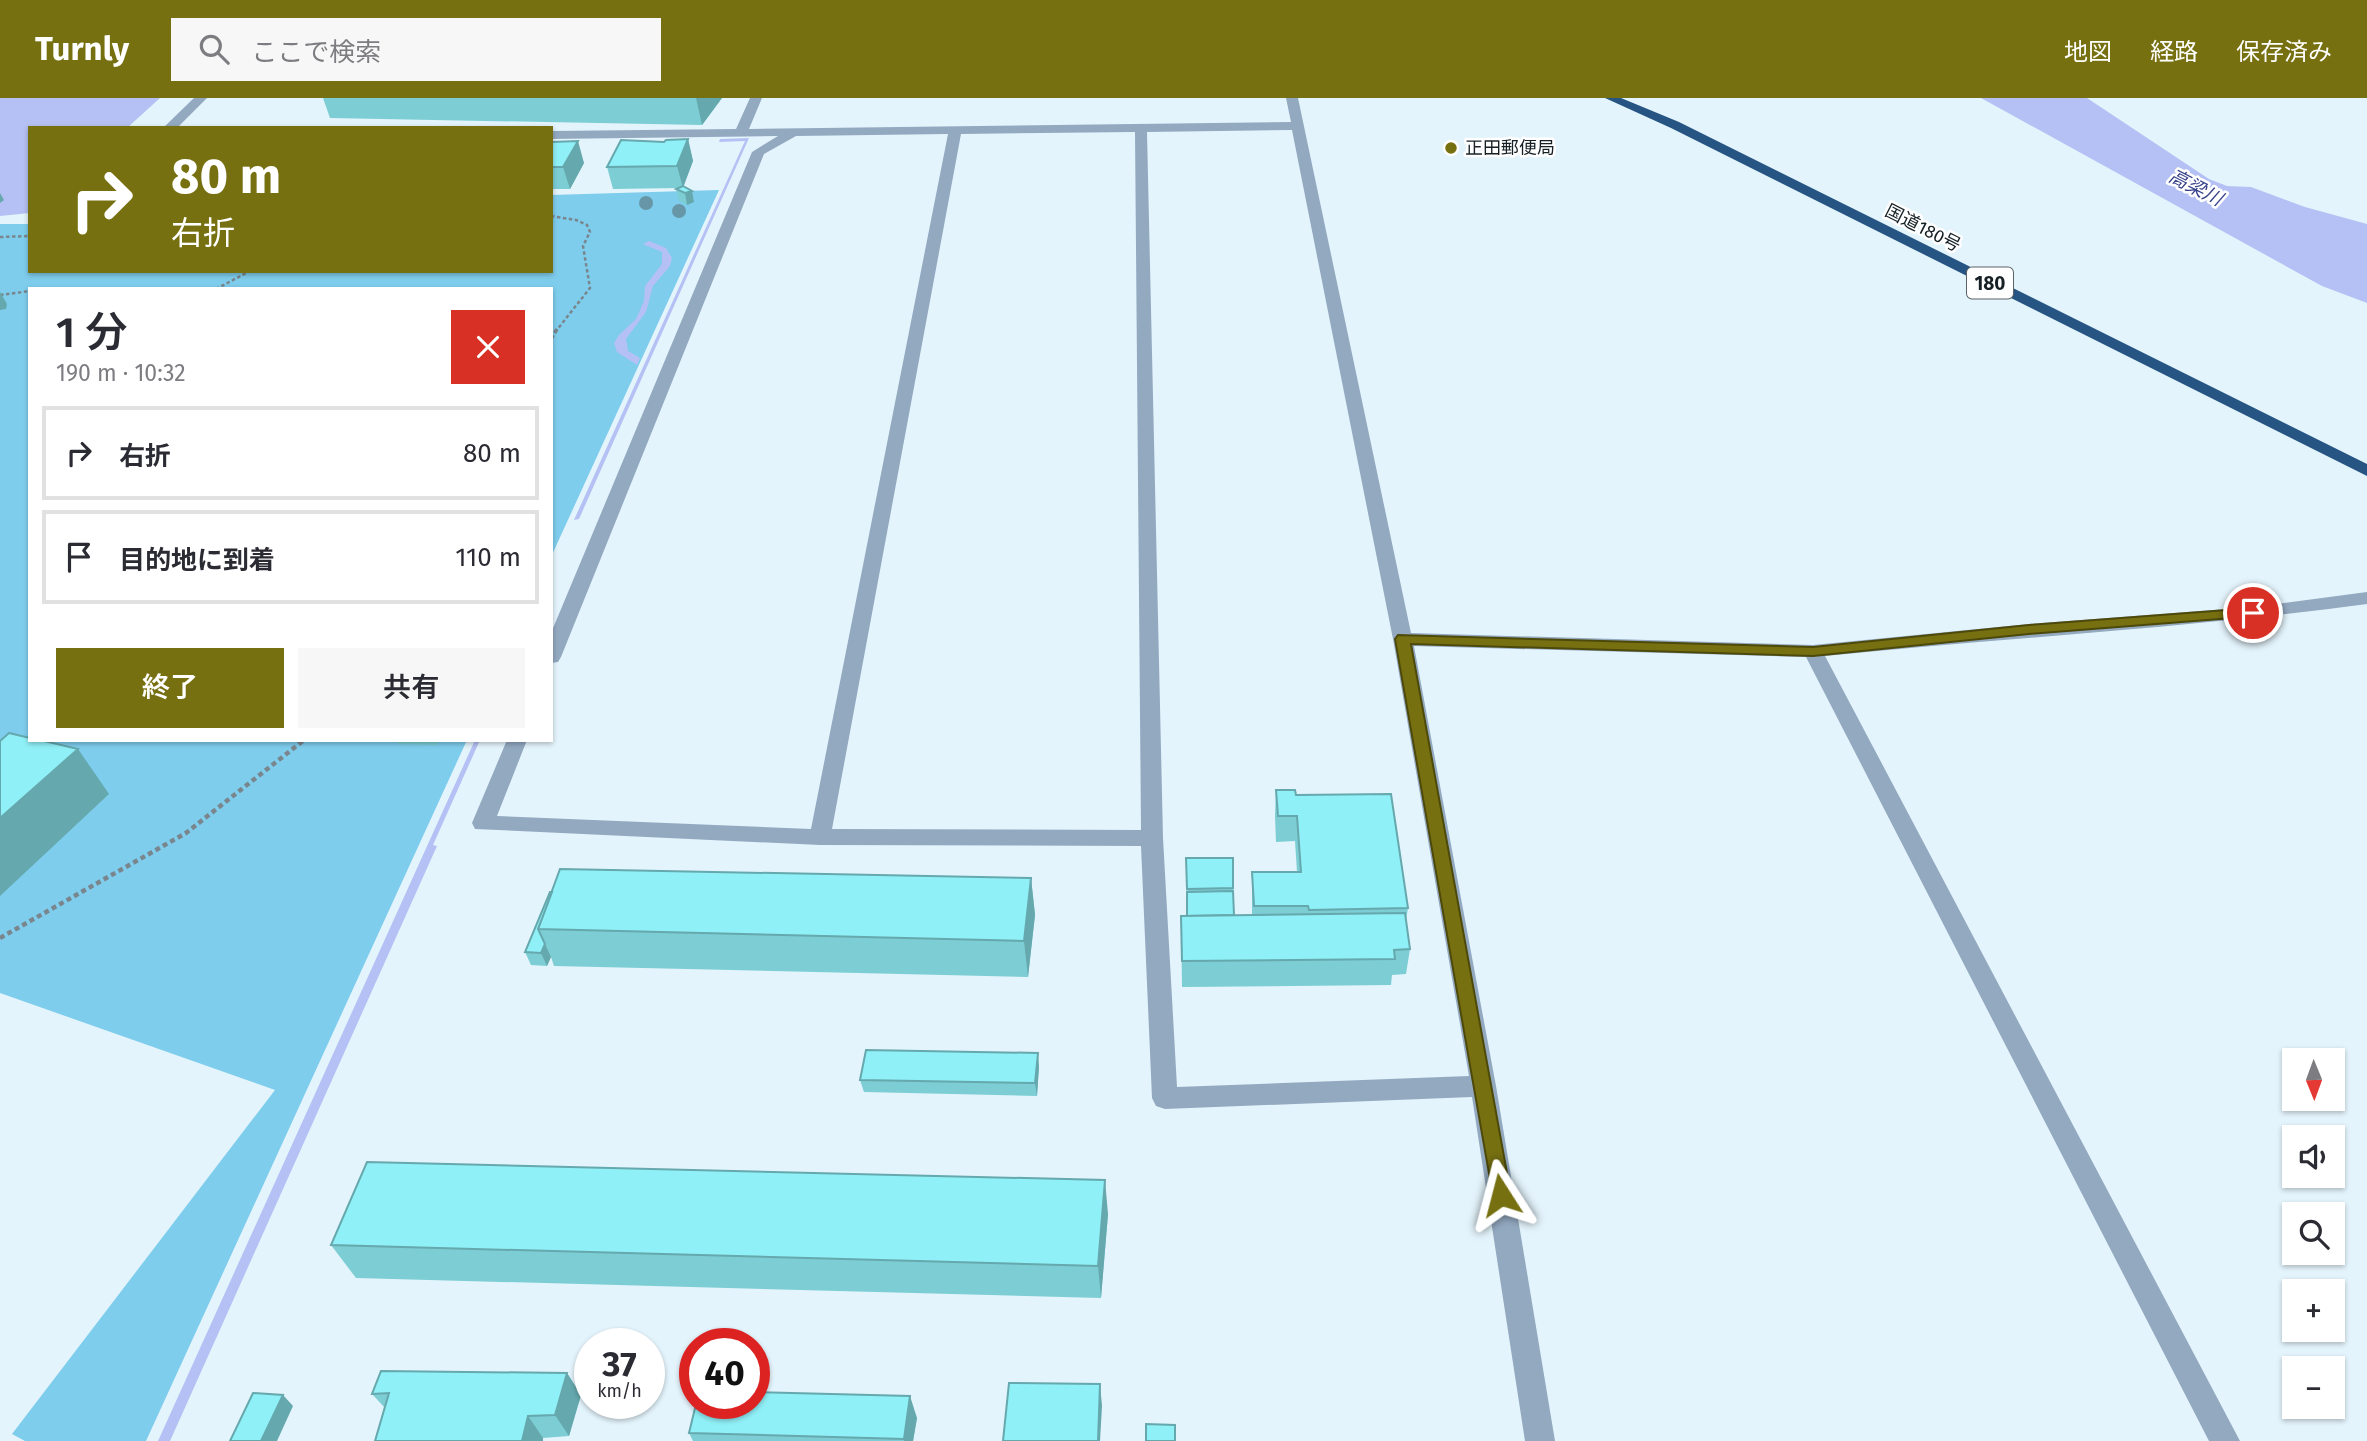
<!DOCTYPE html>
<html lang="ja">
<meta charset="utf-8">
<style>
:root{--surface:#fff;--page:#f7f7f7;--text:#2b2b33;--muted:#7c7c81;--line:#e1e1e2;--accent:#777011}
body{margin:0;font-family:"Fira Sans","Noto Sans JP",sans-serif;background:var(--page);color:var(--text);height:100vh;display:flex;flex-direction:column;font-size:26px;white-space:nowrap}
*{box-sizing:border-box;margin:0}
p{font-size:23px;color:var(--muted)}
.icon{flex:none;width:38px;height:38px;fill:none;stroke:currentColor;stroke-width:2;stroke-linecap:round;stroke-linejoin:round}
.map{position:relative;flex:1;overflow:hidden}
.side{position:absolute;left:28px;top:189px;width:525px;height:455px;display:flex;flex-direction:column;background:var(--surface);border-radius:0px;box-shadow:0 2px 5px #0004}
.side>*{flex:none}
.top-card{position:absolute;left:28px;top:28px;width:525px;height:147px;border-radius:0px;box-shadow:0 2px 5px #0004;background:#777011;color:#fff;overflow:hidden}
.needle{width:46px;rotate:179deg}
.tools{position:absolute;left:2282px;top:950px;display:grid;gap:14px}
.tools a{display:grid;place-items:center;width:63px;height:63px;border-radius:0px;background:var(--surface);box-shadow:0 2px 5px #0004;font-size:35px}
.speed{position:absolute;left:574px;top:1230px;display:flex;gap:14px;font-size:35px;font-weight:700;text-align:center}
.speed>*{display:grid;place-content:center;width:91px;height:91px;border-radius:50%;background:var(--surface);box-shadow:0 2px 5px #0004;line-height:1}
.speed small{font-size:18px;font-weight:400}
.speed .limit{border:10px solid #d22;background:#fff;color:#111}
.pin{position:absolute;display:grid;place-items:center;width:60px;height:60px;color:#fff;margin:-30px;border:4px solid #fff;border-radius:50%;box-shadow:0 2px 7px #0007}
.me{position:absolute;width:77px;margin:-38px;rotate:351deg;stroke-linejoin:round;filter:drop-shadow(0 0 5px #0008)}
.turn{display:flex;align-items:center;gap:24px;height:147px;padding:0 28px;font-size:32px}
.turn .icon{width:91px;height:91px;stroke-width:2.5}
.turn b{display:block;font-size:49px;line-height:60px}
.round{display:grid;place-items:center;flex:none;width:74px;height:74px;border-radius:0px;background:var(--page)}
.head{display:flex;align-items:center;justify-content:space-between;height:119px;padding:0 28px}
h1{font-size:42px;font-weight:600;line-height:52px}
.cta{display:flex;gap:14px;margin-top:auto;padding:14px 28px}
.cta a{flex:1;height:80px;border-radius:0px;background:var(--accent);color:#fff;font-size:28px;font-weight:600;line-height:80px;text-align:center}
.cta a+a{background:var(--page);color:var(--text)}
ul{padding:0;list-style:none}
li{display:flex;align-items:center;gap:21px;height:94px;margin:0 14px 10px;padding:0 14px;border:4px solid var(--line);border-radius:0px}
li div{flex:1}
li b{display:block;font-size:26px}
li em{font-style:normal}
header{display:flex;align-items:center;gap:42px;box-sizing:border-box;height:98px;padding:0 35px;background:var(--accent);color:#fff}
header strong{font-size:33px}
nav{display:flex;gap:38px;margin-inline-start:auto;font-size:24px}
.search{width:490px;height:63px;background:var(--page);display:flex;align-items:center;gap:18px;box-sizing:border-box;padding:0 24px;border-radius:0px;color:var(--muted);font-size:26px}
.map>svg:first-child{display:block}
</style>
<header>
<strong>Turnly</strong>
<div class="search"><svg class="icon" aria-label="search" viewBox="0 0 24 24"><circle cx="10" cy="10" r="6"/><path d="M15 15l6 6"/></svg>ここで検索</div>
<nav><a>地図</a><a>経路</a><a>保存済み</a></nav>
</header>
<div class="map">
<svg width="2367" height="1343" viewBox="0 0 2367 1343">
<rect width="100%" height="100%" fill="#e4f4fc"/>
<path fill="#7ecded" d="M719,92L551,459V191H30V642H467L146,1343H25L12,1336L275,992L0,895V126H30V173H551V97Z"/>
<g fill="#b5c1f4">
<path d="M0,0H160L127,30H30V115L0,118Z"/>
<path d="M1981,0H2087L2209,81L2227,88L2251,89L2305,109L2367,126V205L2322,188Z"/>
<path d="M749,40L579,421L574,422L745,43L719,44L720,41Z"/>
<path d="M649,143L666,150L672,160L670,168L653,188L646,214L626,241L628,253L640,260L637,267L617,254L614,245L619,237L636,221L644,203L645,188L662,166V154L643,146Z"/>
<path d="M475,642H480L433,747L437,748L170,1343H158Z"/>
</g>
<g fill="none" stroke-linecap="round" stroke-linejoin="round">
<g stroke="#7a868d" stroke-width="2.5" stroke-dasharray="3.5 2.5" stroke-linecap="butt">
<path d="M551,118L576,122L587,127L590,134L583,148L590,190L556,233"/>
<path d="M0,139L30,138"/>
<path d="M75,191H181"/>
<path d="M216,191L250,173"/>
<path d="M0,197L30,193"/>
</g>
<path stroke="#7a868d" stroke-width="3.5" stroke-dasharray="4.5 2.5" stroke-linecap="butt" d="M551,241L557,231"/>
<path stroke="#7a868d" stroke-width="4.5" stroke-dasharray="5 3.5" stroke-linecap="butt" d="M0,840L186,735L304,642"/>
<g fill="#93a9c0" fill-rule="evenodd">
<path d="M194,0H207L177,30H163Z"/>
<path d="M750,0H762L749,31L1291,24L1286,0H1298L1411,535L1813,547L2029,526L2253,509L2367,494V506C2187,530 2006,540 1825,558L2240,1343H2209L1806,559L1414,548L1496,988L1555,1343H1525L1472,999L1165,1011L1156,1008L1152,1000L1141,748L820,747L475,731L472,725L507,642H527L497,718L811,731L948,36L796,38L764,56L561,559L558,564L551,565V535L752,54L778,38L551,41V33L736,31ZM1292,32L1393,541L1469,978L1177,989L1163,740L1147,34ZM1135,34L1141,732L832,731L961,36Z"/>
</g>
<path fill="#265583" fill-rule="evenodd" d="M1605,0H1621L1679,24L2367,366V378L1671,30Z"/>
</g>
<g fill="#6796a6">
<circle cx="646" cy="105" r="7"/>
<circle cx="679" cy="113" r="7"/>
</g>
<g fill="#7cced4">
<path d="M323,0H722L702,27L330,20Z"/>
<path d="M688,41L693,63L683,88L694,104L687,107L679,103L676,91L679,90L613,91L607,69Z"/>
<path d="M551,45L584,65L570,91H551Z"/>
<path d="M397,642H439L437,647L398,646Z"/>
<path d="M1276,692L1296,697L1408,810L1406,822L1410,851L1406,876L1392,877L1391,887L1182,889L1181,818H1187L1186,760H1233L1234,817H1252V774H1297L1295,743L1276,744L1275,718Z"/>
<path d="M1031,780L1035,817L1028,879L554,868L551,859L547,868L531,867L525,854L550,794Z"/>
<path d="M1039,968L1037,998L864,994L860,982Z"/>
<path d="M1108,1116L1101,1200L356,1180L331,1147Z"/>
<path d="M567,1275L581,1297L569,1338L543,1340L385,1310L372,1296Z"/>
<path d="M917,1320L913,1343H693L689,1335Z"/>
</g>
<g fill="#65a8ad">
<path d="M696,0H722L702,27Z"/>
<path d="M688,41L693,63L683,90L677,68Z"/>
<path d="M578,43L584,65L570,91L563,69Z"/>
<path d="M692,93L694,104L687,107L685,95Z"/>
<path d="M0,95L4,102L0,105Z"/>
<path d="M0,194L7,206L6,211L0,212Z"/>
<path d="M78,651L109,696L0,798V720Z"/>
<path d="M1031,780L1035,817L1028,879L1024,843Z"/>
<path d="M545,846L551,859L547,868L541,855Z"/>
<path d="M1038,955L1039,968L1037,998L1035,985Z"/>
<path d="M1105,1082L1108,1116L1101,1200L1098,1168Z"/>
<path d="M567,1275L581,1297L569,1338L555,1317Z"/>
<path d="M1100,1286L1102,1308L1100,1343H1098Z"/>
<path d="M283,1297L293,1308L277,1343H261Z"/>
<path d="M910,1298L917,1320L913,1343H904V1341Z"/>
<path d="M528,1318L543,1340V1343H522Z"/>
</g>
<g fill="#90f0f7" stroke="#65a8ad" stroke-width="2">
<path d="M688,41L677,68L607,69L621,42L664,44L666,42Z"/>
<path d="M578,43L563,69H551L552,44Z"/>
<path d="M683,88L692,93L685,95L676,91Z"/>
<path d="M9,635L30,640V642H40L78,651L0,720V643Z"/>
<path d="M1276,692H1295L1296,697L1391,696L1408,810L1309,812L1308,808H1254L1252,774H1301L1297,718H1278Z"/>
<path d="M1186,760H1233V790L1187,791Z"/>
<path d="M560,771L1031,780L1024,843L538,831Z"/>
<path d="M1233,793L1234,817L1187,818V794Z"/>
<path d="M550,794H552L538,831L545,846L541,855L525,854Z"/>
<path d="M1405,815L1410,851L1394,852L1395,861L1182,863L1181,818Z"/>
<path d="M866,952L1038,955L1035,985L860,982Z"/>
<path d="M367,1064L1105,1082L1098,1168L331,1147Z"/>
<path d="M381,1273L567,1275L555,1317L528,1318L522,1343H375L389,1295L372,1296Z"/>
<path d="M1009,1285L1100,1286L1098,1343H1003Z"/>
<path d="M754,1294L910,1298L904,1341L689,1335L696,1306H754Z"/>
<path d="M253,1295L283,1297L261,1343H230Z"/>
<path d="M1146,1326L1175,1327V1343H1146Z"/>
</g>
<path fill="#777011" stroke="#4d490b" stroke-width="2" d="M2253,510L2260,515L2258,518L2029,536L1813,558L1411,546L1511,1097L1508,1104L1501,1106L1494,1104L1395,541L1398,537L1813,549L2029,527Z"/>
<circle fill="#777011" stroke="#fff" stroke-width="2.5" cx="1451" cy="50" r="7"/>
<g text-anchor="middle" stroke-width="5" stroke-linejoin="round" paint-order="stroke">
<g font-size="18" fill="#162025" stroke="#fff" text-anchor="start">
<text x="1465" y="56">正田郵便局</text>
</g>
<g font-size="18" fill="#162025" stroke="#fff">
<text transform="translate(1923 130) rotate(27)" y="6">国道180号</text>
</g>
<g font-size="19" font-style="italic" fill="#39438c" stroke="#fff">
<text transform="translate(2196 89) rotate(27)" y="7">高梁川</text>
</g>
<rect fill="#fff" stroke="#5c6366" stroke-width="2" x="1967" y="169.5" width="46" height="31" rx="5"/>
<g font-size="19" font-weight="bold" fill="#162025">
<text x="1990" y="192">180</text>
</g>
</g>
</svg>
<div class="tools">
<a><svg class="needle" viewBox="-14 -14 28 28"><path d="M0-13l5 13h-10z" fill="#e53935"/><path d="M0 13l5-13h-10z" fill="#7c7c81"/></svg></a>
<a><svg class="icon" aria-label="sound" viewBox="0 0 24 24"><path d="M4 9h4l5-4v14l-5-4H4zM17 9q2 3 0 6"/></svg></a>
<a><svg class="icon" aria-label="search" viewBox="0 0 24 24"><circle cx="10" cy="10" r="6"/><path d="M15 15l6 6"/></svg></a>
<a>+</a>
<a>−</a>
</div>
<div class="speed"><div>37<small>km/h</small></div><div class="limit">40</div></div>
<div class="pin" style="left:2253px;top:515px;background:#d93025"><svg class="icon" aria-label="arrive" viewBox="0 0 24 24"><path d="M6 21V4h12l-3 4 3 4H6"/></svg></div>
<svg class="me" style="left:1501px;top:1097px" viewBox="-20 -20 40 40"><path d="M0-17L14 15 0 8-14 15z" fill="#777011" stroke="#fff" stroke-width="4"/></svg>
<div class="top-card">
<div class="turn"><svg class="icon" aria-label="right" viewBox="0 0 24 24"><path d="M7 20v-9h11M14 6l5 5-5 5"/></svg><div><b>80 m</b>右折</div></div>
</div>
<section class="side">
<div class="head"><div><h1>1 分</h1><p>190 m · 10:32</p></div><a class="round" style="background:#d93025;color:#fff"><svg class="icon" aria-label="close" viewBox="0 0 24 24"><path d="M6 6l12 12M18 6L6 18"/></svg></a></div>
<ul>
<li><svg class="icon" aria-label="right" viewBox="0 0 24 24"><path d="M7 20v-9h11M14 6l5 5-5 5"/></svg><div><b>右折</b></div><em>80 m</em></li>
<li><svg class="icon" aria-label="arrive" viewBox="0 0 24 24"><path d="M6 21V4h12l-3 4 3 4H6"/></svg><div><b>目的地に到着</b></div><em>110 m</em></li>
</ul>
<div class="cta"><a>終了</a><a>共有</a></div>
</section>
</div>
